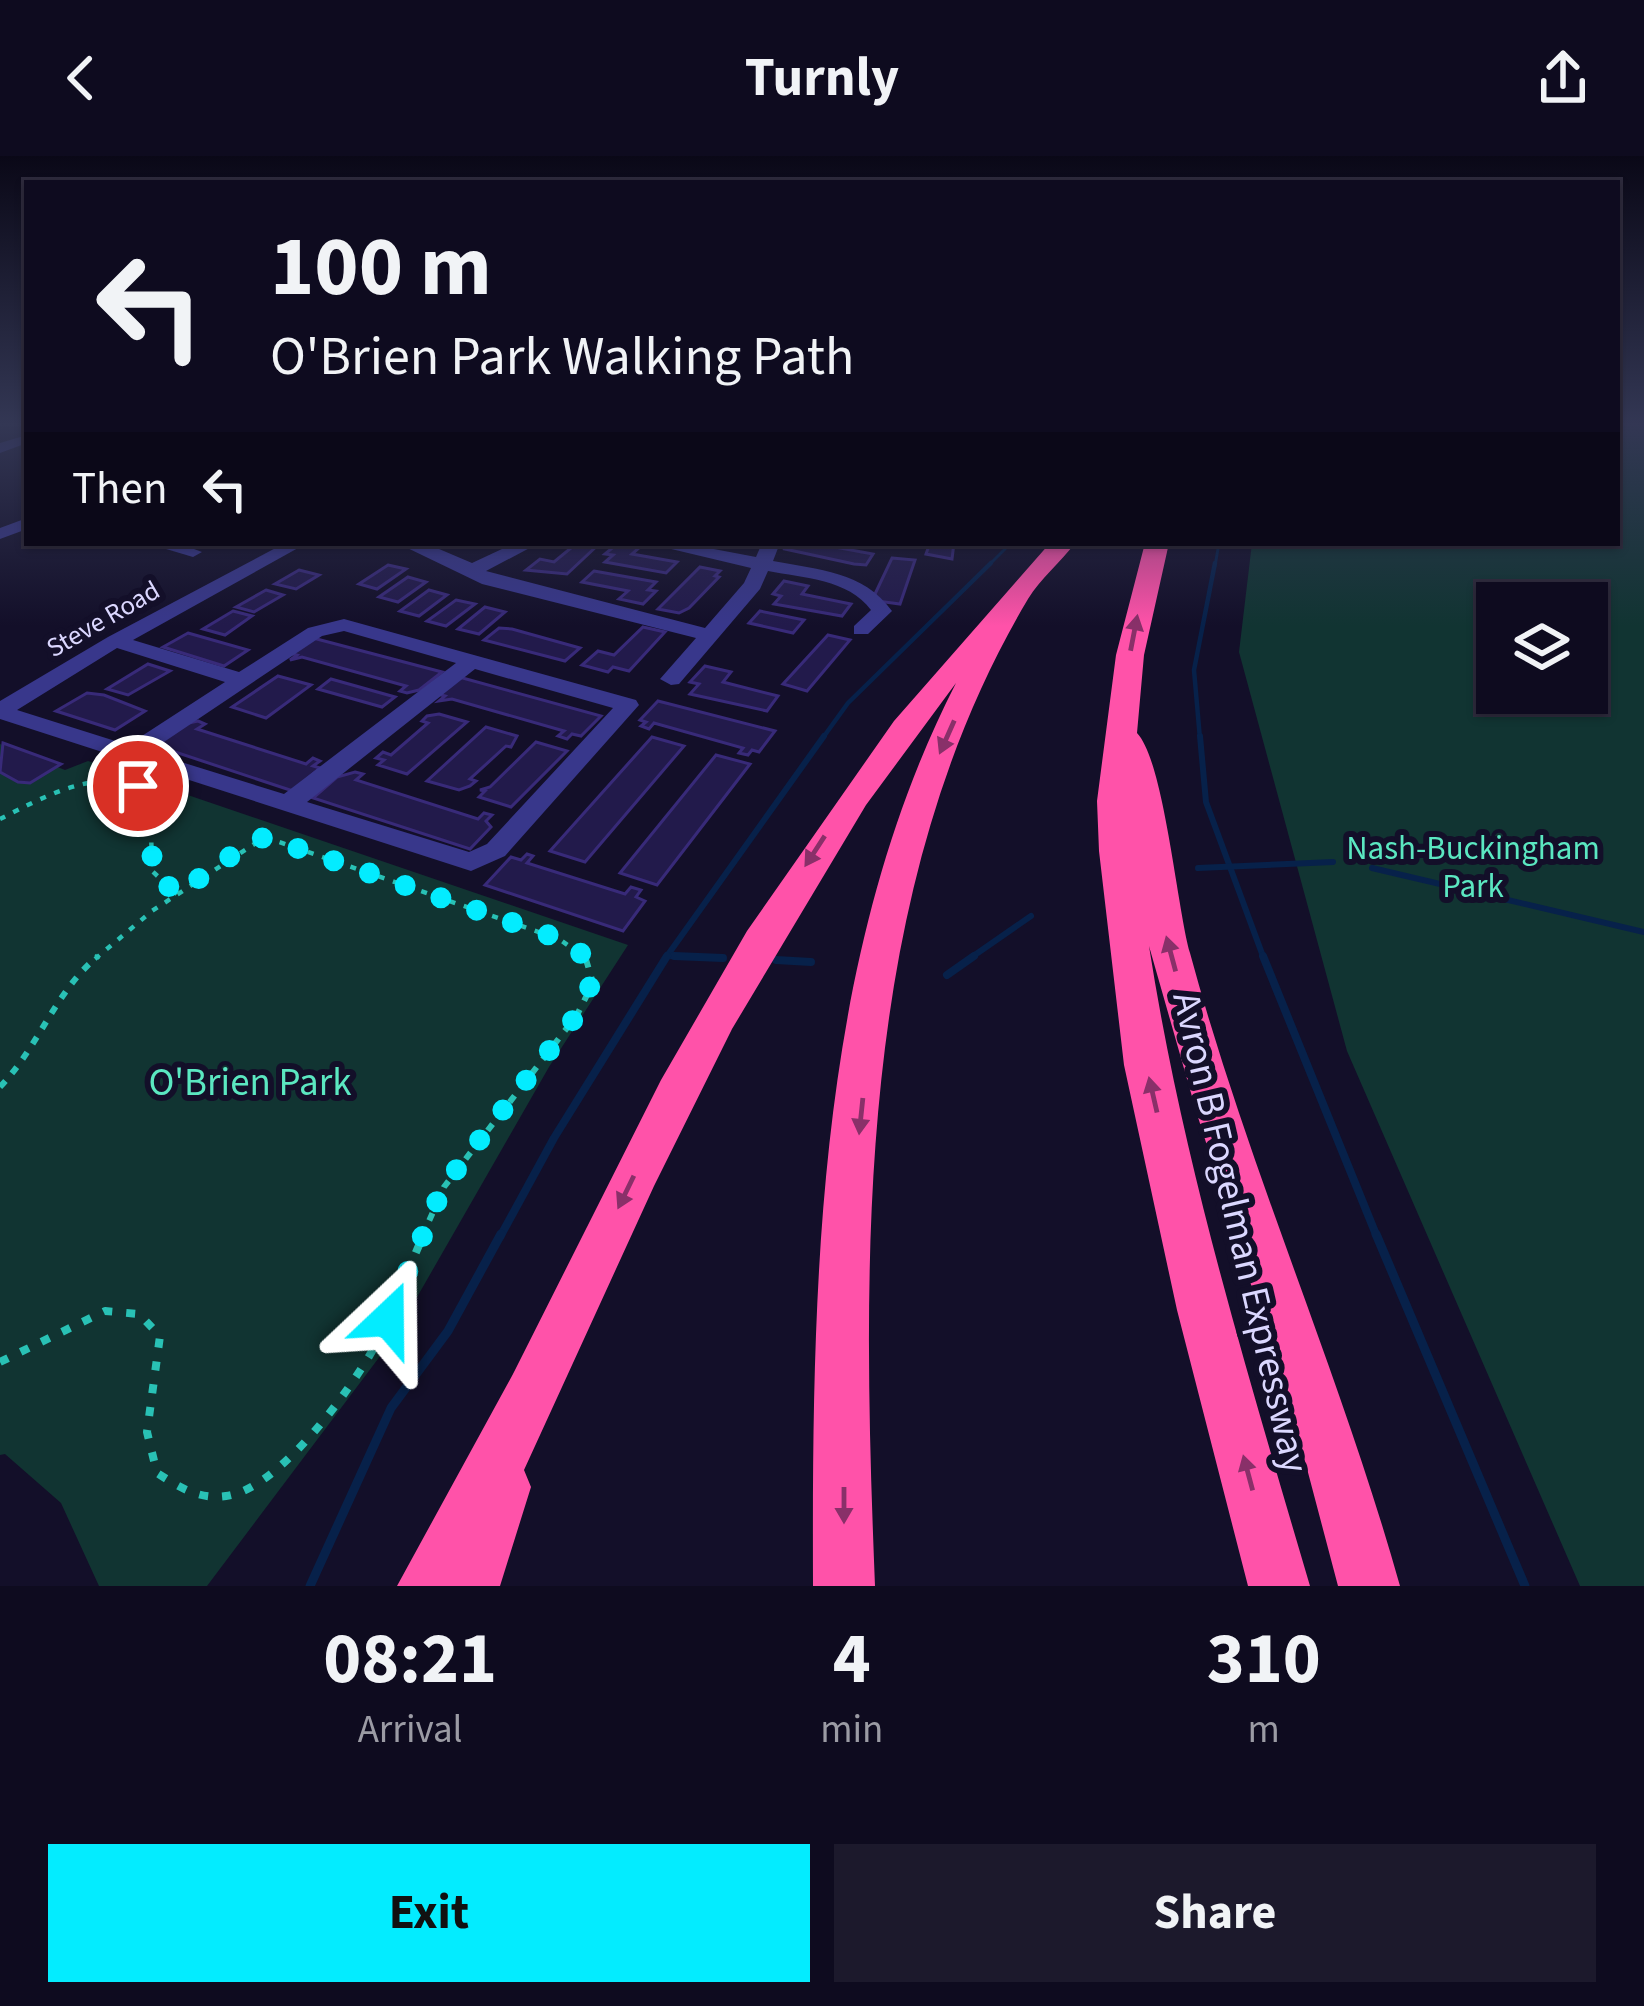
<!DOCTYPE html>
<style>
:root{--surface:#0e0b1f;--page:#1c192c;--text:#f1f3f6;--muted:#9b9ba4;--line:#2e2b3d;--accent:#03ecff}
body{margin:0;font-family:"Source Sans 3",sans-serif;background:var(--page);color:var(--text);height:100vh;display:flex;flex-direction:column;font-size:45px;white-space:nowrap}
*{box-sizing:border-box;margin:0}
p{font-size:39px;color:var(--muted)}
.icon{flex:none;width:66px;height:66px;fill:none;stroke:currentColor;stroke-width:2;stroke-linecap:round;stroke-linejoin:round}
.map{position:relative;height:1430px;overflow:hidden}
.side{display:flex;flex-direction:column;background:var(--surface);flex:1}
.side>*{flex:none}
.hud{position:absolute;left:24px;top:24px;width:1596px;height:366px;border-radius:0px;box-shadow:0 3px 9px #0004,0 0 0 3px var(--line);background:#0e0b1f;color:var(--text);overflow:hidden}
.controls{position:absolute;left:1476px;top:426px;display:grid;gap:24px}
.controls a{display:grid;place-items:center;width:132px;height:132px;border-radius:0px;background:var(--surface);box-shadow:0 3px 9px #0004,0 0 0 3px var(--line);font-size:60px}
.pin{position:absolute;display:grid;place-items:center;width:102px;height:102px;color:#fff;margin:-51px;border:6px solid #fff;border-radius:50%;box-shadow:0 3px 12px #0007}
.me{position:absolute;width:132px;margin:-66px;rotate:23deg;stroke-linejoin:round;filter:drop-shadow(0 0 9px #0008)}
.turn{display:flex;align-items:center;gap:42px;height:252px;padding:0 48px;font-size:54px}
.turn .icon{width:156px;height:156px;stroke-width:2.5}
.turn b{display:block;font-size:84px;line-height:102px}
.then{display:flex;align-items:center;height:114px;padding:0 48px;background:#0003;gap:24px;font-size:45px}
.eta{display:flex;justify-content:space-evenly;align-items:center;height:204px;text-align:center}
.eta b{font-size:72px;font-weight:700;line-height:84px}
.cta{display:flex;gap:24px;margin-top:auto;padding:24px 48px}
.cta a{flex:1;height:138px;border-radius:0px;background:var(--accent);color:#111;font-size:48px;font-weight:700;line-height:138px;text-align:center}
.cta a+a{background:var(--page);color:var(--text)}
header{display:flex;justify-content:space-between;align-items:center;height:156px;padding:0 48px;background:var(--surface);font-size:54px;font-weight:700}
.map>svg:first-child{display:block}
</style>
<header><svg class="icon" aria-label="back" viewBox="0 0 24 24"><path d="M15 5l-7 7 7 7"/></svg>Turnly<svg class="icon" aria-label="share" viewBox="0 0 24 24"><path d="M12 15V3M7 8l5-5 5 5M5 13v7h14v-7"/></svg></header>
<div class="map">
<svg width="1644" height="1430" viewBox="0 0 1644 1430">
<rect width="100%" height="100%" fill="#130f29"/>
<g fill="#113432" fill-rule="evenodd">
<path d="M1617,270H1644V1430H1580L1347,895L1239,496L1252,387H1617ZM1497,447H1587V537H1497Z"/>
<path d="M0,588L65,614L88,605L628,789L549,911L393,1183L207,1430H99L61,1347L5,1298L0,1299Z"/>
</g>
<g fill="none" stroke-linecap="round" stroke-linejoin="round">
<g stroke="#07214a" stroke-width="3">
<path d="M988,410L1011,387"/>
<path d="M1215,410L1219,387"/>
</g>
<g stroke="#07214a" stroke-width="4.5">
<path d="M822,583L848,547L991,407"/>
<path d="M1200,583L1194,514L1215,407"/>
</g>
<g stroke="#07214a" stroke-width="6">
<path d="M1200,580L1206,646L1264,803"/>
<path d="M1198,712L1333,706"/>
<path d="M1372,712L1644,776"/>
<path d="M723,802L667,800L824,580"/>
<path d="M969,803L1031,760"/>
</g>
<g stroke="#07214a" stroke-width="8">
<path d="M674,800L723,802"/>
<path d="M1263,800L1377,1081"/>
<path d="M776,804L811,806"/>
<path d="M947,819L974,800"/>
<path d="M500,1081L554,982L667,800"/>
</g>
<g stroke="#07214a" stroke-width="9">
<path d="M1376,1078L1525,1430"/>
<path d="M310,1430L391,1252L448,1175L501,1078"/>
</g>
</g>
<g fill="#221a4b" stroke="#382a79" stroke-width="3">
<path d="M577,387H600L567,418L526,414L540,403L554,406Z"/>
<path d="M618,387L640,391L632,398L677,406L666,417L605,406L613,399L605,398Z"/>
<path d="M790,387H813L873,398L866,409L854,408L785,393Z"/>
<path d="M930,387H954L952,403L926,398Z"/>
<path d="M892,402L915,404L900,448L877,445L875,438Z"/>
<path d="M388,409L406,413L377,433L359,428Z"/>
<path d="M700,411L720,415L715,420L719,421L689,452L679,457L658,453Z"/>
<path d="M299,414L319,419L296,433L275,428Z"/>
<path d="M594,415L656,426L648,434L656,435L643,448L619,443L628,435L582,426Z"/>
<path d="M408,421L426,426L398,446L379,441Z"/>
<path d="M784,425L808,430L802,438L851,448L842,460L774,448L781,440L773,438Z"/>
<path d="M266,434L283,439L254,456L236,451Z"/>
<path d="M429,434L447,439L419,460L400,455Z"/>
<path d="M456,444L475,448L446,470L427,465Z"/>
<path d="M485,451L505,456L479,478L458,473Z"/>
<path d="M233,455L252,460L225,479L203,473Z"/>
<path d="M760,455L804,464L793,477L749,467Z"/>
<path d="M643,471L665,476L629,515L613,511L608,516L582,509L598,495L614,499Z"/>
<path d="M499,472L512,473L580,492L565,505L484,484Z"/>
<path d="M188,477L248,494L224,510L163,491Z"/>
<path d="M828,479L850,484L807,535L783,528Z"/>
<path d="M313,482L442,516L419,534L407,537L400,535L406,530L302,501L290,504L297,499L290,497Z"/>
<path d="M148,508L170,515L128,539L107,533Z"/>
<path d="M705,510L731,516L723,526L778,540L767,555L690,538L699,528L690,526Z"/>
<path d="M278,520L311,529L266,562L232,551Z"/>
<path d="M459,521L601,560L581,580L572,578L567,583L558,580L564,575L452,543L439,545L445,540L438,538Z"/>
<path d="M331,523L395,541L382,551L318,533Z"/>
<path d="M87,537L104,539L145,555L115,574L56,555Z"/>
<path d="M658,545L775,575L759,596L752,594L748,599L739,597L743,592L654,567L649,573L641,570L646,566L640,564Z"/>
<path d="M439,558L467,566L407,618L378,609L384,604L376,602L383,596L391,599L428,567L422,565L427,560Z"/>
<path d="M198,565L205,568L197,573L306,608L313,602L320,605L313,610L320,612L293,635L154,589L184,568Z"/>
<path d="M486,571L517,580L511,591L506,590L470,623L476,625L470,630L459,634L427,625Z"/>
<path d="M652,581L684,590L585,706L550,695Z"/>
<path d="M536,586L567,595L511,651L479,641L485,635L480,634L490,631Z"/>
<path d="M3,587L61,608L30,627L18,626L0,616Z"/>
<path d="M716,599L750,608L657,729L620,717Z"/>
<path d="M355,616L363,618L356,624L478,663L484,657L492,659L486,665L491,671L470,693L313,642L337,621Z"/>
<path d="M527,698L533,700L527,707L625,738L631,731L641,734L636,741L645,745L623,775L485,729L511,701L521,704Z"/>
</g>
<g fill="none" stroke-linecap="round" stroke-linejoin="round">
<g stroke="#29c1b5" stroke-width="4.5" stroke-dasharray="6 9" stroke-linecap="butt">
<path d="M0,663C46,640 117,599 157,649L151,672L152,715L177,738"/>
<path d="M95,803L152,755L265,681L559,783L587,803"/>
</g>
<g stroke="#29c1b5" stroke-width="6" stroke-dasharray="8 10" stroke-linecap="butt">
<path d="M0,931C40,889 54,837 98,800"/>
<path d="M422,1081L444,1031L577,859L593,827L585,800"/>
</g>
<path stroke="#29c1b5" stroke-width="8" stroke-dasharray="9 14" stroke-linecap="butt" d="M0,1206L105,1155L139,1158L160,1180L147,1276L157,1317C179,1331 199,1344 226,1340C279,1333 350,1235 375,1190C394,1155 407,1115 424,1078"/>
<g fill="#38378b" fill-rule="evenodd">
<path d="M27,279V287L0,297V287Z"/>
<path d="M27,362V373L0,383V372Z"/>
<path d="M146,387H178L202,396L193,401Z"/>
<path d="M285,387H307L133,484L239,516L308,472L344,463L636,544L639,549L505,700L471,715L0,563V545L108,481ZM344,475L456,507L284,638L149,596L322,480ZM117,492L225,526L128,589L17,554ZM475,513L613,552L487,688L469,696L307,646Z"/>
<path d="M397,387H425L472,407L515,387H539L486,415L705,472L744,427L751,412L646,387H682L756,401L762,387H780L773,405C819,414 863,415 892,455L868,478H854V470L871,454C848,423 804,422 768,415L760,433L679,528L671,529L660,523L696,482L482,428Z"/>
</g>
<g fill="#ff52a9" fill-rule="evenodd">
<path d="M1050,387H1075C1061,406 1041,422 1028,443C854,735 862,1102 875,1430H813C812,1130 816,800 956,527L866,649L732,873L654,1030L524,1314L531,1331L500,1430H397L513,1218L661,924L747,775L894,565Z"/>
<path d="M1145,387H1169L1144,499L1137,577C1164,605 1177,751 1190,797C1248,1012 1340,1216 1400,1430H1338L1296,1271L1197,958L1149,790C1183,1008 1248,1219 1310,1430H1248L1177,1154L1124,909L1099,695L1097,645L1116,499Z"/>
</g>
</g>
<defs><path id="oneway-solid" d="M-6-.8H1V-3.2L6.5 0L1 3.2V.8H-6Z" transform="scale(3)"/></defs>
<g fill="#893069">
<use href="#oneway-solid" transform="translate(1134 477) rotate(-79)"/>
<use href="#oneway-solid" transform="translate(947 581) rotate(114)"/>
<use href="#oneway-solid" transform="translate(815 695) rotate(123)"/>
<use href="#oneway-solid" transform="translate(1171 798) rotate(-105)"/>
<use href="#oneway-solid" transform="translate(1153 939) rotate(-103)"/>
<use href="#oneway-solid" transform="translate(861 960) rotate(96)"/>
<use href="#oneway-solid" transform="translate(626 1036) rotate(116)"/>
<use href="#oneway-solid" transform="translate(1248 1317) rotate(-105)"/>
<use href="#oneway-solid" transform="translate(844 1349) rotate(90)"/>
</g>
<linearGradient id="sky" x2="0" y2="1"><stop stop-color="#0a0817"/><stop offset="0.57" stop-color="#333754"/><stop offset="1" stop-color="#333754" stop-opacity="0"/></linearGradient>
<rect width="1644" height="470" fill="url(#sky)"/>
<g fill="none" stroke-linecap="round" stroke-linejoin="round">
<path stroke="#03ecff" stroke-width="21" stroke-dasharray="0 37.8" d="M138,630C165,648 150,681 152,715L177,738L248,688L265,681L560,783L586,801L592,826L577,859L443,1031L388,1163"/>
</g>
<g text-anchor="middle" stroke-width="12" stroke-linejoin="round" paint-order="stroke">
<g font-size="27" fill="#dbd7ff" stroke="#130f29">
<text transform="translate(103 463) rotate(-30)" y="9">Steve Road</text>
</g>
<g font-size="33" fill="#5be7c1" stroke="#130f29">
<text x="1473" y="703">Nash-Buckingham<tspan x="1473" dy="38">Park</tspan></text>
</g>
<g font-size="39" fill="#5be7c1" stroke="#130f29">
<text x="250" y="939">O'Brien Park</text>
</g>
<g font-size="39" fill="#dbd7ff" stroke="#130f29">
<text transform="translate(1242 1076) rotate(77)" y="14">Avron B Fogelman Expressway</text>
</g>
</g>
</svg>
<div class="controls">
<a><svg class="icon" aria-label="layers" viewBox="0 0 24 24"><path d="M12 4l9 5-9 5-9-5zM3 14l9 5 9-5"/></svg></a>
</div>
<div class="pin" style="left:138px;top:630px;background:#d93025"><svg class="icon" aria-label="arrive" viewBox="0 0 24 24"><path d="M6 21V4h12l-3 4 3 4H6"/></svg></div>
<svg class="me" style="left:388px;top:1163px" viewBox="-20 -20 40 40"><path d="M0-17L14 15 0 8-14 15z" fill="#03ecff" stroke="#fff" stroke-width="4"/></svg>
<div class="hud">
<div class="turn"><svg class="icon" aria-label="left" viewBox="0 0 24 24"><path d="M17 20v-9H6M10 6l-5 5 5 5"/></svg><div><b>100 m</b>O'Brien Park Walking Path</div></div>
<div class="then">Then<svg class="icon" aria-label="left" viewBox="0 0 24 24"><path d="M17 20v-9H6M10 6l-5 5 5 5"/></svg></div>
</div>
</div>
<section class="side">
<div class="eta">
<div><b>08:21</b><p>Arrival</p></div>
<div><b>4</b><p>min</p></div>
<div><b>310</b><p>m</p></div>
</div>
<div class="cta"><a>Exit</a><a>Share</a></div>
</section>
